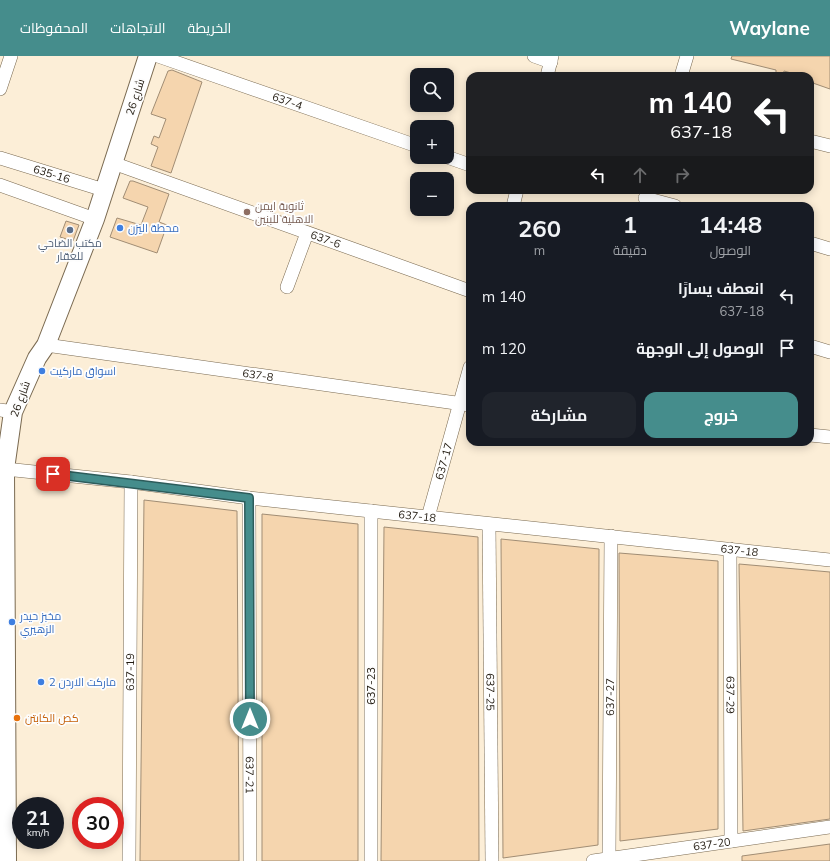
<!DOCTYPE html>
<html lang="ar">
<meta charset="utf-8">
<style>
:root{--surface:#171b24;--page:#20242c;--text:#f1f3f6;--muted:#9ea1a6;--accent:#458d8c}
body{margin:0;font-family:Mulish,Cairo,sans-serif;background:var(--page);color:var(--text);direction:rtl;height:100vh;display:flex;flex-direction:column;font-size:15px;white-space:nowrap}
*{box-sizing:border-box;margin:0}
p{font-size:13px;color:var(--muted)}
.icon{flex:none;width:22px;height:22px;fill:none;stroke:currentColor;stroke-width:2;stroke-linecap:round;stroke-linejoin:round}
.map{position:relative;flex:1;overflow:hidden;direction:ltr}
.sheet{position:absolute;left:466px;top:146px;width:348px;height:244px;display:flex;flex-direction:column;background:var(--surface);border-radius:12px;box-shadow:0 2px 10px #0003;direction:rtl}
.sheet>*{flex:none}
.top-card{position:absolute;left:466px;top:16px;width:348px;height:122px;border-radius:12px;box-shadow:0 2px 10px #0003;direction:rtl;background:#202124;color:#fff;overflow:hidden}
.tools{position:absolute;left:410px;top:12px;display:grid;gap:8px}
.tools a{display:grid;place-items:center;width:44px;height:44px;border-radius:8px;background:var(--surface);box-shadow:0 2px 10px #0003;font-size:20px}
.speed{position:absolute;left:12px;top:741px;display:flex;gap:8px;font-size:20px;font-weight:700;text-align:center}
.speed>*{display:grid;place-content:center;width:52px;height:52px;border-radius:50%;background:var(--surface);box-shadow:0 2px 10px #0003;line-height:1}
.speed small{font-size:10px;font-weight:400}
.speed .limit{border:6px solid #d22;background:#fff;color:#111}
.pin{position:absolute;display:grid;place-items:center;width:34px;height:34px;color:#fff;margin:-17px;border-radius:8px;box-shadow:0 2px 6px #0006}
.me{position:absolute;width:44px;margin:-22px;rotate:0deg;stroke-linejoin:round;filter:drop-shadow(0 0 3px #0008)}
.turn{display:flex;align-items:center;gap:14px;height:84px;padding:0 16px;font-size:18px}
.turn .icon{width:52px;height:52px;stroke-width:2.5}
.turn b{display:block;font-size:28px;line-height:34px}
.lanes{display:flex;align-items:center;height:38px;padding:0 16px;background:#0003;justify-content:center;gap:20px;direction:ltr}
.lanes .off{opacity:.35}
.eta{display:flex;justify-content:space-evenly;align-items:center;height:68px;text-align:center}
.eta b{font-size:24px;font-weight:700;line-height:28px}
.action{display:flex;gap:8px;margin-top:auto;padding:8px 16px}
.action a{flex:1;height:46px;border-radius:12px;background:var(--accent);color:#fff;font-size:16px;font-weight:700;line-height:46px;text-align:center}
.action a+a{background:var(--page);color:var(--text)}
ul{padding:0;list-style:none}
li{display:flex;align-items:center;gap:12px;height:52px;padding:0 16px}
li div{flex:1}
li b{display:block;font-size:15px}
li em{font-style:normal}
header{display:flex;align-items:center;gap:24px;box-sizing:border-box;height:56px;padding:0 20px;background:var(--accent);color:#fff}
header strong{font-size:19px}
nav{display:flex;gap:22px;margin-inline-start:auto;font-size:14px}
.map>svg:first-child{display:block}
</style>
<header>
<strong>Waylane</strong>
<nav><a>الخريطة</a><a>الاتجاهات</a><a>المحفوظات</a></nav>
</header>
<div class="map">
<svg width="830" height="805" viewBox="0 0 830 805">
<rect width="100%" height="100%" fill="#fceed7"/>
<g fill="#f5d5ae" stroke="#a18d74">
<path d="M732,0H830V33L810,26V20H802L784,15L783,19L776,17V14L731,3Z"/>
<path d="M172,14L202,26L171,117L151,110L158,91L151,88L154,80L159,82L166,63L151,58L168,15Z"/>
<path d="M130,125H133L169,138L159,166L167,169L157,197L110,181L117,162L141,169L148,151L123,142Z"/>
<path d="M66,165L79,169L73,185L60,181Z"/>
<path d="M144,444L237,455L239,805H140Z"/>
<path d="M262,458L358,468V805H262Z"/>
<path d="M384,471L478,481L479,805H381Z"/>
<path d="M501,483L599,493L598,789L503,802Z"/>
<path d="M619,497L718,505V773L620,785Z"/>
<path d="M739,508L830,516V763L743,775Z"/>
<path d="M830,788V805H742V800Z"/>
</g>
<g fill="none" stroke-linecap="round" stroke-linejoin="round">
<g stroke="#7a6a51" stroke-width="14">
<g id="street">
<path id="s1" d="M158,0L417,90"/>
<path d="M534,0L551,6"/>
<path d="M547,20L552,0"/>
<path d="M681,20L687,0"/>
<path d="M0,33L11,0"/>
<path d="M810,85L830,90"/>
<path d="M447,101L470,109"/>
<path id="s2" d="M0,102L104,134"/>
<path id="s3" d="M113,107L470,235"/>
<path d="M0,129L95,163"/>
<path d="M645,142L675,150"/>
<path d="M513,150L517,134"/>
<path d="M810,187L830,193"/>
<path d="M287,231L307,177"/>
<path id="s4" d="M46,289L470,349"/>
<path d="M810,290L830,296"/>
<path d="M0,354L13,356"/>
<path d="M810,379L830,381"/>
<path id="s5" d="M5,413L131,426L249,442L830,504"/>
<path id="s6" d="M249,442L250,805"/>
<path d="M371,455V805"/>
<path id="s7" d="M428,461L470,311"/>
<path id="s8" d="M489,468L492,805"/>
<path id="s9" d="M730,493L731,785"/>
<path id="s10" d="M609,803L611,480"/>
<path id="s11" d="M129,805L131,426"/>
<path id="s12" d="M593,805L830,771"/>
</g>
</g>
<g stroke="#7a6a51" stroke-width="20">
<path id="secondary" d="M7,805L5,413L13,356L37,302L46,289L95,163L148,0"/>
</g>
<use href="#street" stroke="#fff" stroke-width="13"/>
<use href="#secondary" stroke="#fff" stroke-width="18"/>
</g>
<g fill="none" stroke-linecap="round" stroke-linejoin="round">
<g stroke="#2d5c5b" stroke-width="10">
<path id="route" d="M53,418L249,442L250,663"/>
</g>
<use href="#route" stroke="#458d8c" stroke-width="7"/>
</g>
<circle fill="#8d6e63" stroke="#fdfdfd" stroke-width="1.5" cx="247" cy="156" r="4"/>
<g fill="#3f7fe0" stroke="#fdfdfd" stroke-width="1.5">
<circle cx="120" cy="172" r="4"/>
<circle cx="42" cy="315" r="4"/>
<circle cx="12" cy="566" r="4"/>
<circle cx="41" cy="626" r="4"/>
</g>
<circle fill="#5c6f8a" stroke="#fdfdfd" stroke-width="1.5" cx="70" cy="174" r="4"/>
<circle fill="#e8710a" stroke="#fdfdfd" stroke-width="1.5" cx="17" cy="662" r="4"/>
<g text-anchor="middle" stroke-width="3.5" stroke-linejoin="round" paint-order="stroke">
<g font-size="11" fill="#221b11" stroke="#fdfdfd">
<text transform="translate(135 41) rotate(-72)" y="4">شارع 26</text>
<text dy="4" stroke="none"><textPath href="#s1" startOffset="137">637-4</textPath></text>
<text dy="4" stroke="none"><textPath href="#s2" startOffset="54">635-16</textPath></text>
<text dy="4" stroke="none"><textPath href="#s3" startOffset="226">637-6</textPath></text>
<text dy="4" stroke="none"><textPath href="#s4" startOffset="214">637-8</textPath></text>
<text transform="translate(20 343) rotate(-70)" y="4">شارع 26</text>
<text dy="4" stroke="none"><textPath href="#s7" startOffset="58">637-17</textPath></text>
<text dy="4" stroke="none"><textPath href="#s5" startOffset="415">637-18</textPath></text>
<text dy="4" stroke="none"><textPath href="#s5" startOffset="739">637-18</textPath></text>
<text dy="4" stroke="none"><textPath href="#s11" startOffset="189">637-19</textPath></text>
<text transform="translate(371 630) rotate(-90)" y="4">637-23</text>
<text dy="4" stroke="none"><textPath href="#s8" startOffset="168">637-25</textPath></text>
<text dy="4" stroke="none"><textPath href="#s9" startOffset="146">637-29</textPath></text>
<text dy="4" stroke="none"><textPath href="#s10" startOffset="162">637-27</textPath></text>
<text dy="4" stroke="none"><textPath href="#s6" startOffset="277">637-21</textPath></text>
<text dy="4" stroke="none"><textPath href="#s12" startOffset="120">637-20</textPath></text>
</g>
<g font-size="11" fill="#785e54" stroke="#fdfdfd" text-anchor="start">
<text x="255" y="154">ثانوية ايمن<tspan x="255" dy="13">الاهلية للبنين</tspan></text>
</g>
<g font-size="11" fill="#366cbe" stroke="#fdfdfd" text-anchor="start">
<text x="128" y="176">محطة اليزن</text>
<text x="50" y="319">اسواق ماركيت</text>
<text x="20" y="564">مخبز حيدر<tspan x="20" dy="13">الزهيري</tspan></text>
<text x="49" y="630">ماركت الاردن 2</text>
</g>
<g font-size="11" fill="#4e5e75" stroke="#fdfdfd">
<text x="70" y="191">مكتب الضاحي<tspan x="70" dy="13">للعقار</tspan></text>
</g>
<g font-size="11" fill="#c56008" stroke="#fdfdfd" text-anchor="start">
<text x="25" y="666">كص الكابتن</text>
</g>
</g>
</svg>
<div class="tools">
<a><svg class="icon" aria-label="search" viewBox="0 0 24 24"><circle cx="10" cy="10" r="6"/><path d="M15 15l6 6"/></svg></a>
<a>+</a>
<a>−</a>
</div>
<div class="speed"><div>21<small>km/h</small></div><div class="limit">30</div></div>
<div class="pin" style="left:53px;top:418px;background:#d93025"><svg class="icon" aria-label="arrive" viewBox="0 0 24 24"><path d="M6 21V4h12l-3 4 3 4H6"/></svg></div>
<svg class="me" style="left:250px;top:663px" viewBox="-20 -20 40 40"><circle r="17" fill="#458d8c" stroke="#fff" stroke-width="3"/><path d="M0-11L8 9 0 5-8 9z" fill="#fff"/></svg>
<div class="top-card">
<div class="turn"><svg class="icon" aria-label="left" viewBox="0 0 24 24"><path d="M17 20v-9H6M10 6l-5 5 5 5"/></svg><div><b>140 m</b>637-18</div></div>
<div class="lanes"><svg class="icon" aria-label="left" viewBox="0 0 24 24"><path d="M17 20v-9H6M10 6l-5 5 5 5"/></svg><svg class="icon off" aria-label="ahead" viewBox="0 0 24 24"><path d="M12 20V5M6 11l6-6 6 6"/></svg><svg class="icon off" aria-label="right" viewBox="0 0 24 24"><path d="M7 20v-9h11M14 6l5 5-5 5"/></svg></div>
</div>
<section class="sheet">
<div class="eta">
<div><b>14:48</b><p>الوصول</p></div>
<div><b>1</b><p>دقيقة</p></div>
<div><b>260</b><p>m</p></div>
</div>
<ul>
<li><svg class="icon" aria-label="left" viewBox="0 0 24 24"><path d="M17 20v-9H6M10 6l-5 5 5 5"/></svg><div><b>انعطف يسارًا</b><p>637-18</p></div><em>140 m</em></li>
<li><svg class="icon" aria-label="arrive" viewBox="0 0 24 24"><path d="M6 21V4h12l-3 4 3 4H6"/></svg><div><b>الوصول إلى الوجهة</b></div><em>120 m</em></li>
</ul>
<div class="action"><a>خروج</a><a>مشاركة</a></div>
</section>
</div>
